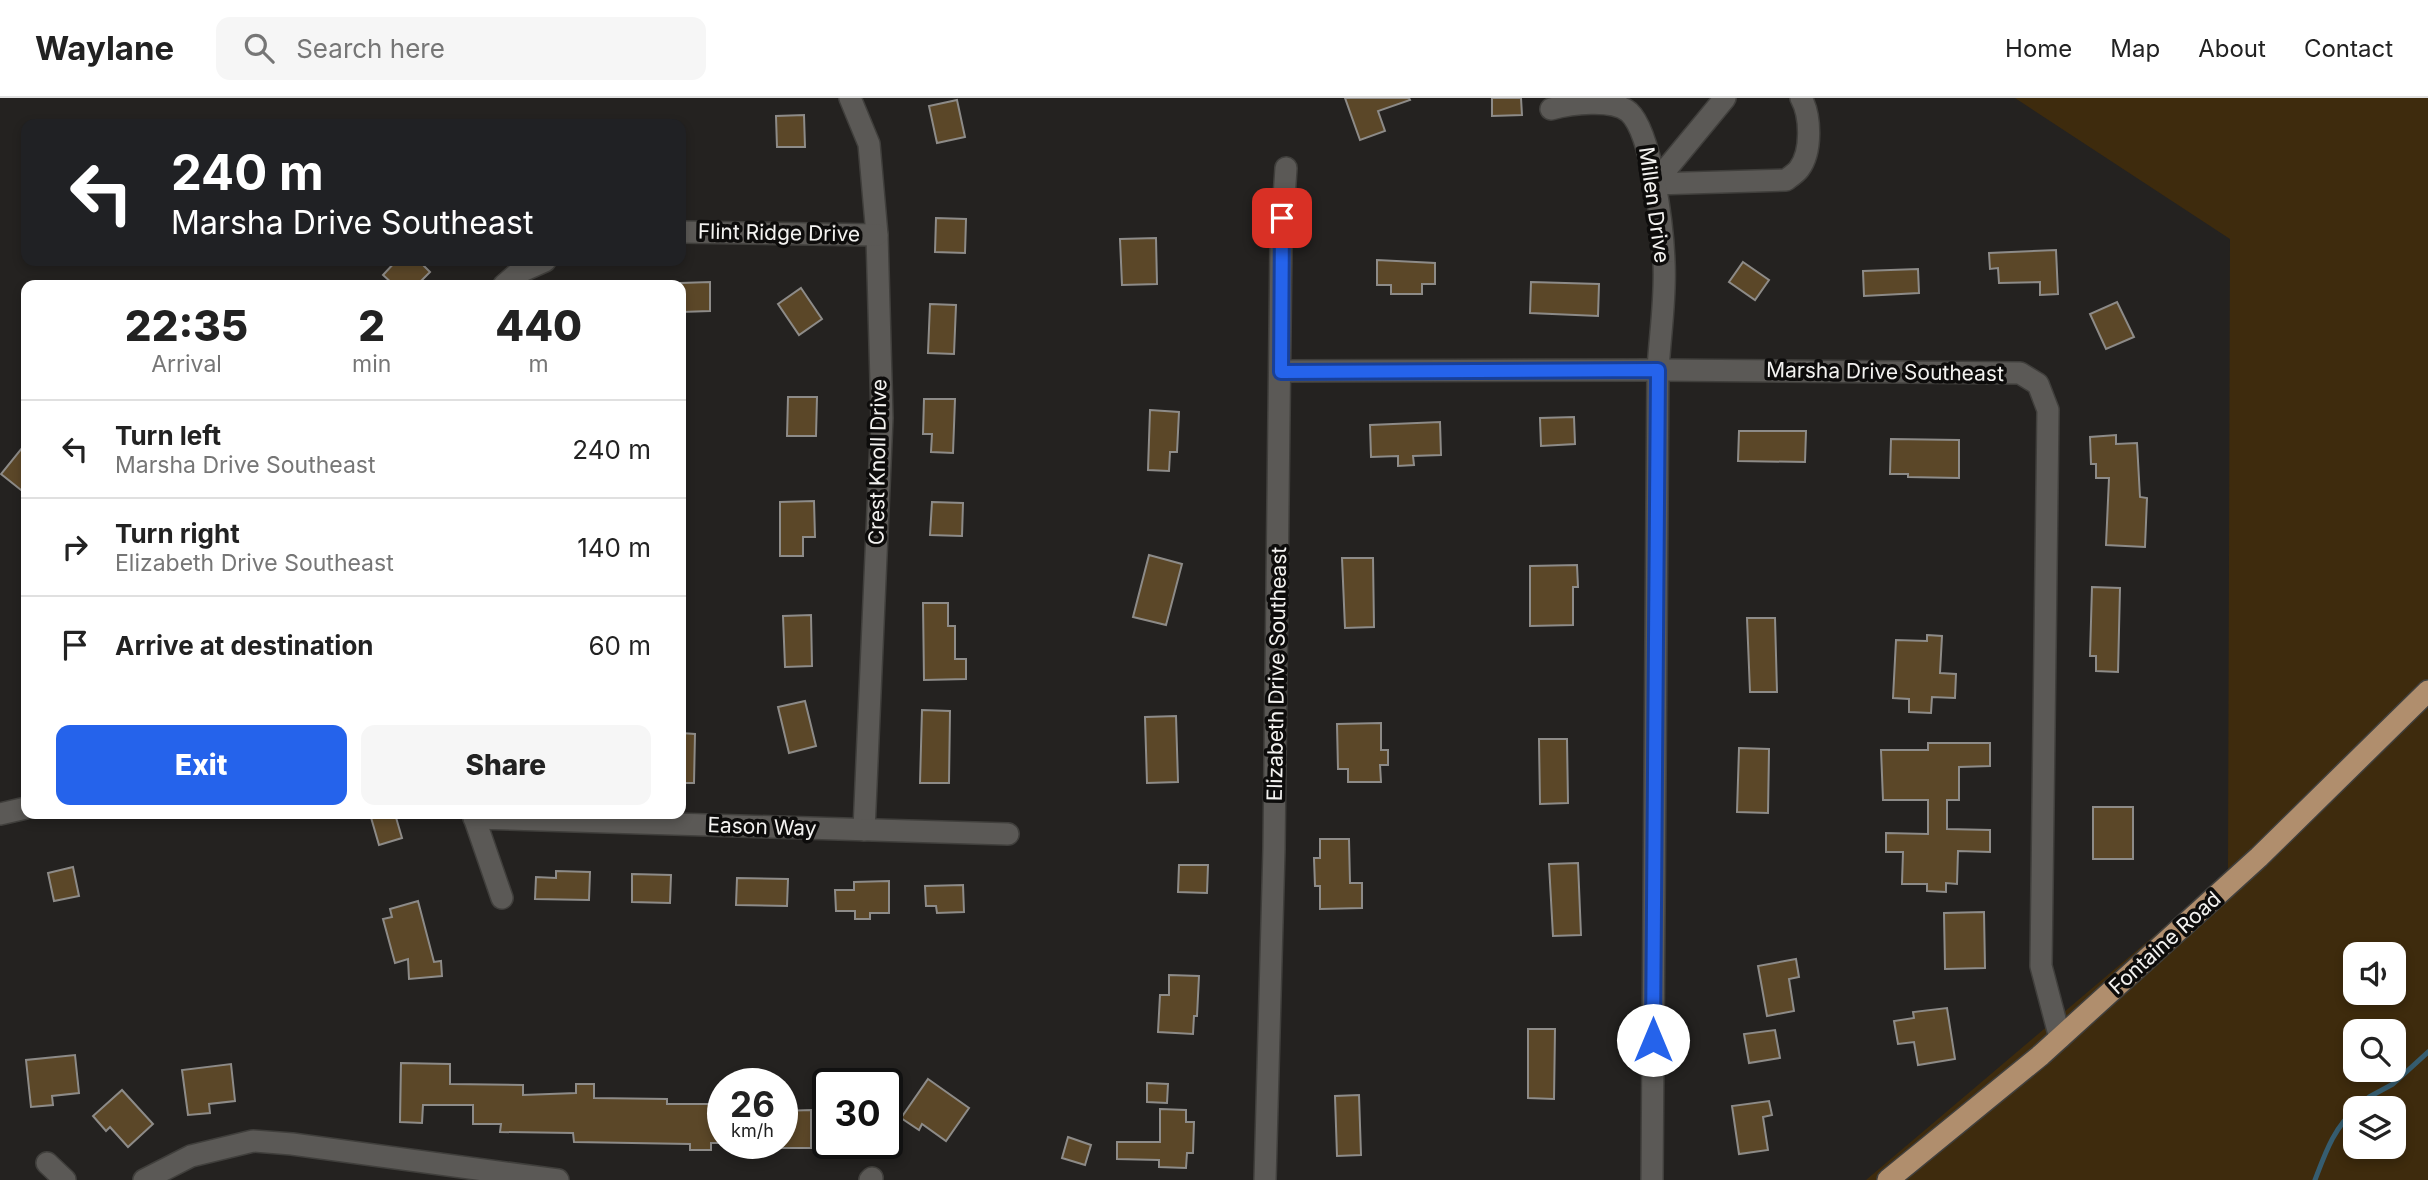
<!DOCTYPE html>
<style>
:root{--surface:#fff;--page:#f6f6f6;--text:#222;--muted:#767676;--line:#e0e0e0;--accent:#2563eb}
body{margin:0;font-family:Inter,sans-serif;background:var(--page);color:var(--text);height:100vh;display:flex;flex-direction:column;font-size:26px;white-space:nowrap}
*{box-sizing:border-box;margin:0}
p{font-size:23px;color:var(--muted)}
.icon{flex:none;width:38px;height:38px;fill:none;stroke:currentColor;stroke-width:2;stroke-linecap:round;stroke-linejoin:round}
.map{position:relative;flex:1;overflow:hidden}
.details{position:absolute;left:21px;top:182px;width:665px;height:539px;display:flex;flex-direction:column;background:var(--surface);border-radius:14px;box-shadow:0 4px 10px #0003}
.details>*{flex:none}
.guide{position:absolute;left:21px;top:21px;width:665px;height:147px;border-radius:14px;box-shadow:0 4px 10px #0003;background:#202124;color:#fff;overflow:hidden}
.fabs{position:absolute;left:2343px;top:844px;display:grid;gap:14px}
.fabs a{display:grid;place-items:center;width:63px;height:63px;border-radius:14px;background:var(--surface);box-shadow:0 4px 10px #0003;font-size:35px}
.speed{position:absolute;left:707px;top:970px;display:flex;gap:14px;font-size:35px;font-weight:700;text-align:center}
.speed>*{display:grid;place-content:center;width:91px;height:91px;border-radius:50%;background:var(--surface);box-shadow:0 4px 10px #0003;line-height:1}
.speed small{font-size:18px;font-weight:400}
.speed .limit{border:4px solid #111;border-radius:10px;background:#fff;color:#111}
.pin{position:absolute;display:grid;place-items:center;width:60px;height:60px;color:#fff;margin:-30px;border-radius:14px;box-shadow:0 4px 10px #0006}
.me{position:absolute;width:77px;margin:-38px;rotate:0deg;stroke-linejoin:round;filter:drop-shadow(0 0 5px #0008)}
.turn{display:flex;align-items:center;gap:24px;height:147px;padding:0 35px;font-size:32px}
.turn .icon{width:91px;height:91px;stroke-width:2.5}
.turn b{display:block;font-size:49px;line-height:60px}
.eta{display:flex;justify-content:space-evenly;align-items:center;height:119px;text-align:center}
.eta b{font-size:42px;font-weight:800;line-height:49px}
.action{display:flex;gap:14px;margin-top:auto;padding:14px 35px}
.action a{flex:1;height:80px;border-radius:14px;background:var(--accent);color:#fff;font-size:28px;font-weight:800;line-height:80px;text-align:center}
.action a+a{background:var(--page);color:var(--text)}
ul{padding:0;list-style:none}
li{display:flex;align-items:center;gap:21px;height:98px;padding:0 35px;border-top:2px solid var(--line)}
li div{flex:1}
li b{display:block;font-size:26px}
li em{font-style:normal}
header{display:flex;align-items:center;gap:42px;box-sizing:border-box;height:98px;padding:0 35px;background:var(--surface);border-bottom:2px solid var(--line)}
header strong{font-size:33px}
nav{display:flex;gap:38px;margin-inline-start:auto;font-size:24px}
.search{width:490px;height:63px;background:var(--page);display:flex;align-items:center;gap:18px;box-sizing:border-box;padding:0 24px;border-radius:14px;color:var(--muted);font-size:26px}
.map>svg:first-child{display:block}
</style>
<header>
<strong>Waylane</strong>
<div class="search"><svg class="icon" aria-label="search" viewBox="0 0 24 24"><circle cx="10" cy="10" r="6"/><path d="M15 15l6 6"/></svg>Search here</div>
<nav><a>Home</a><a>Map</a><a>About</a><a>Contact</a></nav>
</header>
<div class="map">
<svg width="2428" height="1082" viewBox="0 0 2428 1082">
<rect width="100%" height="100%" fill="#242220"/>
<path fill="#3e2b0d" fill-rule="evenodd" d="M2015,0H2428V1082H1866L2228,775L2230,141ZM2356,856H2394V894H2356ZM2356,933H2394V971H2356ZM2356,1010H2394V1048H2356Z"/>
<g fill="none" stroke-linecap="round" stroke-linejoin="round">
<g stroke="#365d70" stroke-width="5">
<path d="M2357,1010L2369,999L2393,986L2428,954"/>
<path d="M2315,1082C2325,1056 2334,1029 2356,1011"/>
</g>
</g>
<g fill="#5b4728" stroke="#8d8b88" stroke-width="2">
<path d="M1345,0H1409L1410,2L1378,13L1385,33L1360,42Z"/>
<path d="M1492,0H1521L1522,17L1492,18Z"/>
<path d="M957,2L965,39L937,45L929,8Z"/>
<path d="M804,17L805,49H777L776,18Z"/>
<path d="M936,120L966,121L965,155L935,154Z"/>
<path d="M1156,140L1157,186L1122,187L1120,141Z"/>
<path d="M2056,152L2058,196L2040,197V184L1999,185L1998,170L1990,171L1989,155Z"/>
<path d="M1377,162L1435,165V186H1422V196H1391V187H1377Z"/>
<path d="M396,163H419L430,174L417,187H394L383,177Z"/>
<path d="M1743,164L1769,182L1755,202L1729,184Z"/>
<path d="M1918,171L1919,195L1864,198L1863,173Z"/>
<path d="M710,184V213L681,214V185Z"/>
<path d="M1531,184L1599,186L1598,218L1530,215Z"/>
<path d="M801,190L822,221L799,237L778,206Z"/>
<path d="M2117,204L2134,239L2106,251L2090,216Z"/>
<path d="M930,206L956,207L954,256L928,255Z"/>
<path d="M788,299H817L816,338H787Z"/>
<path d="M924,301H955L953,355L931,354L932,336H923Z"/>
<path d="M1150,312L1179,314L1177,354H1170L1169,373L1148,372Z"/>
<path d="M1574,319L1575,346L1541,348L1540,320Z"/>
<path d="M1440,324L1441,357L1413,358L1414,367L1398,368V358L1371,359L1370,327Z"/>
<path d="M1739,333H1806L1805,364L1738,363Z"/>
<path d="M2116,337V346L2137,345L2140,399L2147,400L2145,449L2106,447L2109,380H2096V366H2091L2090,339Z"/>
<path d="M1891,341L1959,342V380L1908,379V376H1890Z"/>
<path d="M26,345V396L1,376Z"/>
<path d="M814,403L815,439H803V458H780V404Z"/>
<path d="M932,404L963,405L962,438L930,437Z"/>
<path d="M1149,457L1182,466L1166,527L1133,519Z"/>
<path d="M1342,460H1373L1374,529L1345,530Z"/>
<path d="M1577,467L1578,489H1573V527L1530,528V468Z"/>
<path d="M2092,489L2120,490L2118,574L2096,573V558H2090Z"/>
<path d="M923,505H948V528H955V561H966V581L924,582Z"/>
<path d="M811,517L812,568L785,569L783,518Z"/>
<path d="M1747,520H1775L1777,594H1750Z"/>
<path d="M1927,537L1942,538L1940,575L1956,576L1955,600L1932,599L1931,615L1909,614V601L1893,600L1896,542L1927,543Z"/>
<path d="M805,603L816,648L789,655L778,609Z"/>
<path d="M922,612L950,613L949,685H920Z"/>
<path d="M1176,618L1178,684L1147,685L1145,619Z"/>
<path d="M1381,625V652H1388V667H1380L1381,684H1348V671H1338L1337,626Z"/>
<path d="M681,635L695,636L694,685H681Z"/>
<path d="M1539,641H1567L1568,705L1540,706Z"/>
<path d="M1928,645H1990V668L1959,669V702H1947V731L1990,732V754L1958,753L1957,786L1946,785V794L1927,793V786H1902L1903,754H1886V735L1928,736V702H1883L1881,652H1928Z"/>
<path d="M1739,650L1769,651L1768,715L1737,714Z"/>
<rect x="2093" y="709" width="40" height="52"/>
<path d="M370,716H395L402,740L379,747Z"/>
<path d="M1320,741H1349L1350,785H1362V810L1320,811V788H1315L1314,760H1320Z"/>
<path d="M1578,765L1581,837L1553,838L1549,766Z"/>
<path d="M1179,767H1208L1207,795L1178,794Z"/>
<path d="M73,769L79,798L54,803L48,775Z"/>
<path d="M556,773L590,774L589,802L535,801L536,779L556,780Z"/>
<path d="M632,776L671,777L670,805L632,804Z"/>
<path d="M737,780L788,781L787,808L736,807Z"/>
<path d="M889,783V815H870V821H855V813H836L835,792H854V784Z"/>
<path d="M963,787L964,814L937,815L936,808H926L925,788Z"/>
<path d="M418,803L434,864L441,863L442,878L409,881L408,861L395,865L383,821L392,819L390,811Z"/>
<path d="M1984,814L1985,870L1945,871L1944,815Z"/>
<path d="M1796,861L1799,879L1789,881L1794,913L1767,918L1758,868Z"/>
<path d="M1169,877L1199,878L1197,918H1194L1193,936L1158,934L1160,897H1169Z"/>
<path d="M1947,910L1955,961L1918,967L1914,944L1898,946L1894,923L1914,920L1913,914Z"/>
<path d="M1528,931H1555L1554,1001L1528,1000Z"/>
<path d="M1775,932L1780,960L1749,965L1744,936Z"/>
<path d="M75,957L79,995L52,998L53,1007L31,1009L26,962Z"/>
<path d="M401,965L450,966V986L523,987V997L576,995V986H594V1000L667,1001V1006H723V1045H711V1052H690V1046L574,1044L573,1035L500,1034L501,1026H473V1007H423L422,1025L400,1024Z"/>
<path d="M231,966L235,1003L209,1006L210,1015L188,1017L182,972Z"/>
<path d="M928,981L969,1010L946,1043L922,1026L919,1032L901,1020Z"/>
<path d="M1147,985L1168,986L1167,1005L1147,1004Z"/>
<path d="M122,992L153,1026L128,1049L110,1029L106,1033L93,1018Z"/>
<path d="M1359,997L1361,1057L1337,1058L1335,998Z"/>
<path d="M1769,1003L1772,1017L1763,1019L1768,1052L1739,1056L1732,1008Z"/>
<path d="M1160,1011L1186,1012V1024H1194L1193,1055H1187L1186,1070L1159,1069V1062L1117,1061V1044H1160Z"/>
<path d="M811,1012V1050H782V1013Z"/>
<path d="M1068,1039L1091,1047L1085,1067L1062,1060Z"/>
</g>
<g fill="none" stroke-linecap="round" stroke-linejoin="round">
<g stroke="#403f3c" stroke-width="24">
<g id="minor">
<path d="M850,0L869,46L877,137L882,320L864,732"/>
<path d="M1725,0L1654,86L1786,82C1790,79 1796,75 1799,71C1812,54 1811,18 1801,0"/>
<path d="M1551,11C1570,6 1612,0 1629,14C1652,35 1663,132 1664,164C1666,199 1660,236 1658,272L1652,1082"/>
<path d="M681,134L877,137"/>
<path d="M504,187L518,175L545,163"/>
<path d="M1281,273L1658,272L2020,275L2038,286L2048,312L2041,868L2060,940"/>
<path d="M0,716L26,710"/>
<path d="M473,716L502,800"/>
<path d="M474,720L1008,736"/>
<path d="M47,1065L65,1082"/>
<path d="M144,1082L191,1058L253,1043L292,1046L558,1082"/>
<path d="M870,1082L872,1080"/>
<path d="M1265,1082L1274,751L1281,144L1286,70"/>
</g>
</g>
<g stroke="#403f3c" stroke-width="24">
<path id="major" d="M1888,1082L2041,957L2259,759L2428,593"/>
</g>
<use href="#minor" stroke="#5b5956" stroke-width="21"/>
<use href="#major" stroke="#b08e6d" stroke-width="21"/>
</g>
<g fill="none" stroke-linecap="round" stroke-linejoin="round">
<g stroke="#184099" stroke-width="18">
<path id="route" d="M1282,120L1281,274L1658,272L1653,942"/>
</g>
<use href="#route" stroke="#2563eb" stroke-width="12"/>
</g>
<g text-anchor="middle" stroke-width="7" stroke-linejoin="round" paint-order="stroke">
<g font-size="21" fill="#f3f2f0" stroke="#0d0c0b">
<text transform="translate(1654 107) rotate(82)" y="7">Millen Drive</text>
<text transform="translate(779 135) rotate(1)" y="7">Flint Ridge Drive</text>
<text transform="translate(1885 274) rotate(1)" y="7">Marsha Drive Southeast</text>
<text transform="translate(878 364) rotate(-89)" y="7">Crest Knoll Drive</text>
<text transform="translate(1277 576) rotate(-89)" y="7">Elizabeth Drive Southeast</text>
<text transform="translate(762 729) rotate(2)" y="7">Eason Way</text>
<text transform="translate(2165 845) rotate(-42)" y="7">Fontaine Road</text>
</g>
</g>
</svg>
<div class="fabs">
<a><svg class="icon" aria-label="sound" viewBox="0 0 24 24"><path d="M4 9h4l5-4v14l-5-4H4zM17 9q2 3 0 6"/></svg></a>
<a><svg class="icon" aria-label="search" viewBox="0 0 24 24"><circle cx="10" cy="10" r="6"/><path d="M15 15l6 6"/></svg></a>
<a><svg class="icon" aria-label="layers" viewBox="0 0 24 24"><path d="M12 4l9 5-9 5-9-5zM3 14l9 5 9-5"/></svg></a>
</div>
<div class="speed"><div>26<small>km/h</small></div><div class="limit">30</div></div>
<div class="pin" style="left:1282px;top:120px;background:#d93025"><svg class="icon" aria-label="arrive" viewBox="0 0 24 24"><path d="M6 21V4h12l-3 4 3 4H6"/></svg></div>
<svg class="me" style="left:1653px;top:942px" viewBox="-20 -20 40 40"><circle r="19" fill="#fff"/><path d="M0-13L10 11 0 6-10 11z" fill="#2563eb"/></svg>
<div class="guide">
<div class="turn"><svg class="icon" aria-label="left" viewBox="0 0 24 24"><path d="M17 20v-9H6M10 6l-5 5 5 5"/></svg><div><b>240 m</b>Marsha Drive Southeast</div></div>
</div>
<section class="details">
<div class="eta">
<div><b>22:35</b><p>Arrival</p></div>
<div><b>2</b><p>min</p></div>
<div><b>440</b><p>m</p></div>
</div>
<ul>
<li><svg class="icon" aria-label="left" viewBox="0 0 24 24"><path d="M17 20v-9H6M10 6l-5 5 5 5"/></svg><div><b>Turn left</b><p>Marsha Drive Southeast</p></div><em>240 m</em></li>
<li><svg class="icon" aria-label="right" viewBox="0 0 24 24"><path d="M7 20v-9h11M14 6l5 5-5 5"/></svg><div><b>Turn right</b><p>Elizabeth Drive Southeast</p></div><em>140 m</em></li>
<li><svg class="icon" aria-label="arrive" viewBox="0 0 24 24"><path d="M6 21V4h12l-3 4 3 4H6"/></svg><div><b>Arrive at destination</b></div><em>60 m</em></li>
</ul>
<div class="action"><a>Exit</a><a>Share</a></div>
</section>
</div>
